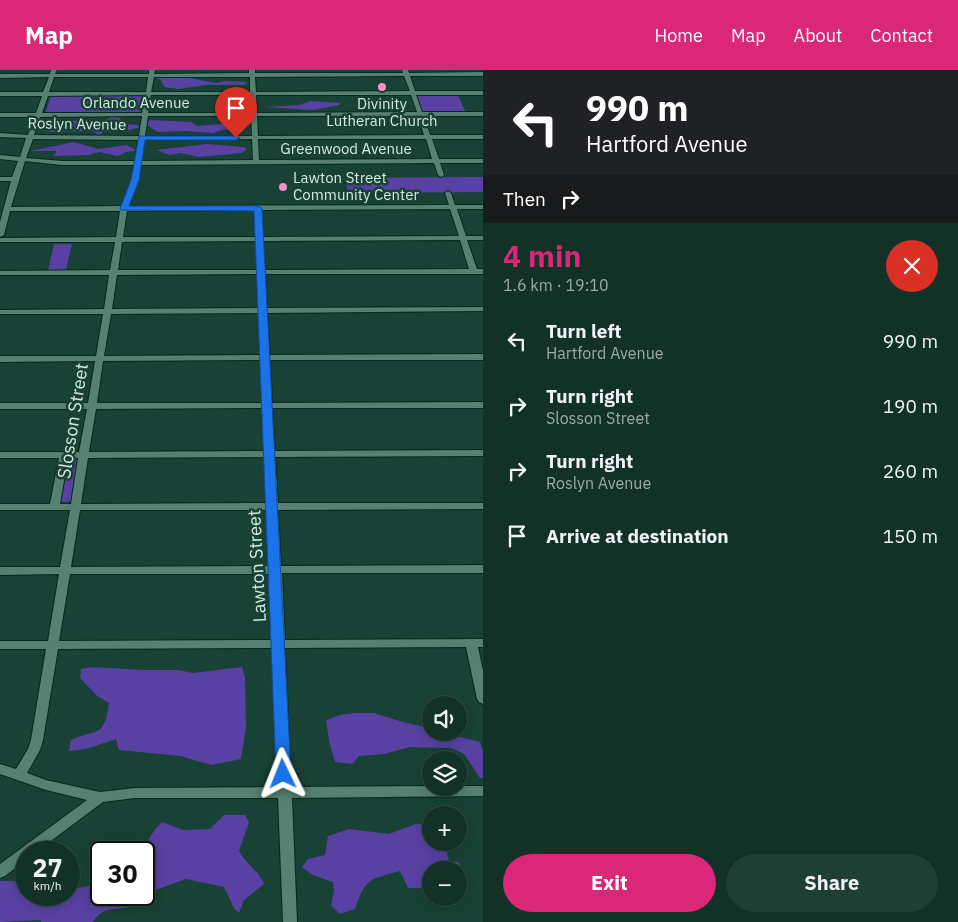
<!DOCTYPE html>
<meta charset="utf-8">
<style>
:root{--surface:#123228;--page:#1f3e34;--text:#f1f3f6;--muted:#9caaa8;--line:#314d45;--accent:#db2777}
body{margin:0;font-family:"IBM Plex Sans",sans-serif;background:var(--page);color:var(--text);height:100vh;display:flex;flex-direction:column;font-size:19px;white-space:nowrap}
*{box-sizing:border-box;margin:0}
p{font-size:16px;color:var(--muted)}
.icon{flex:none;width:28px;height:28px;fill:none;stroke:currentColor;stroke-width:2;stroke-linecap:round;stroke-linejoin:round}
.map{position:relative;flex:1;overflow:hidden}
.details{display:flex;flex-direction:column;background:var(--surface);width:475px}
.details>*{flex:none}
.hud{background:#202124;color:#fff;overflow:hidden}
.tools{position:absolute;left:422px;top:626px;display:grid;gap:10px}
.tools a{display:grid;place-items:center;width:45px;height:45px;border-radius:50%;background:var(--surface);box-shadow:0 2px 12px #0003,0 0 0 1px var(--line);font-size:25px}
.speed{position:absolute;left:15px;top:771px;display:flex;gap:10px;font-size:25px;font-weight:700;text-align:center}
.speed>*{display:grid;place-content:center;width:65px;height:65px;border-radius:50%;background:var(--surface);box-shadow:0 2px 12px #0003,0 0 0 1px var(--line);line-height:1}
.speed small{font-size:12px;font-weight:400}
.speed .limit{border:2px solid #111;border-radius:8px;background:#fff;color:#111}
.pin{position:absolute;display:grid;place-items:center;width:42px;height:42px;color:#fff;margin:-51px -21px;border-radius:50% 50% 50% 0;rotate:-45deg;box-shadow:0 0 5px #0007}
.pin .icon{rotate:45deg}
.me{position:absolute;width:55px;margin:-28px;rotate:358deg;stroke-linejoin:round;filter:drop-shadow(0 0 4px #0008)}
.turn{display:flex;align-items:center;gap:18px;height:105px;padding:0 20px;font-size:22px}
.turn .icon{width:65px;height:65px;stroke-width:2.5}
.turn b{display:block;font-size:35px;line-height:42px}
.then{display:flex;align-items:center;height:48px;padding:0 20px;background:#0003;gap:10px;font-size:19px}
.round{display:grid;place-items:center;flex:none;width:52px;height:52px;border-radius:26px;background:var(--page)}
.summary{display:flex;align-items:center;justify-content:space-between;height:85px;padding:0 20px}
h1{font-size:30px;font-weight:700;line-height:38px;color:var(--accent)}
.action{display:flex;gap:10px;margin-top:auto;padding:10px 20px}
.action a{flex:1;height:58px;border-radius:30px;background:var(--accent);color:#fff;font-size:20px;font-weight:700;line-height:58px;text-align:center}
.action a+a{background:var(--page);color:var(--text)}
ul{padding:0;list-style:none}
li{display:flex;align-items:center;gap:15px;height:65px;padding:0 20px}
li div{flex:1}
li b{display:block;font-size:19px}
li em{font-style:normal}
header{display:flex;align-items:center;gap:30px;box-sizing:border-box;height:70px;padding:0 25px;background:var(--accent);color:#fff}
header strong{font-size:24px}
nav{display:flex;gap:28px;margin-inline-start:auto;font-size:18px}
main{display:flex;flex:1;min-height:0}
.map>svg:first-child{display:block}
</style>
<header>
<strong>Map</strong>
<nav><a>Home</a><a>Map</a><a>About</a><a>Contact</a></nav>
</header>
<main>
<div class="map">
<svg width="483" height="852" viewBox="0 0 483 852">
<rect width="100%" height="100%" fill="#184235"/>
<g fill="#5841a2">
<path d="M185,7L216,13L224,11L247,12L244,15H206L178,19L164,17L161,10L156,8Z"/>
<path d="M416,25H458L466,43H422Z"/>
<path d="M51,26H143L144,27L141,43L45,44Z"/>
<path d="M310,31L340,33L339,35L313,40L265,37L299,35Z"/>
<path d="M232,46L248,49L243,58H229L213,63L184,61L158,62L148,56L147,52L150,50L191,52L197,56L222,54L225,48Z"/>
<path d="M112,47L121,48L119,52C126,56 135,53 141,57L129,60L122,58L113,62H103L99,65L93,61L48,62L41,58V56C48,55 58,49 64,49C81,51 96,56 112,47Z"/>
<path d="M74,72L98,79L127,75L137,81L126,82L118,86L99,82L89,85L53,86L56,83V81H31Z"/>
<path d="M207,74L243,77L246,78V80L242,83L199,87L181,83L170,85L156,80Z"/>
<path d="M483,107V122L348,123L345,108Z"/>
<path d="M54,174H72L66,200H48Z"/>
<path d="M69,389H79L73,431L60,432Z"/>
<path d="M91,597L145,600H178L193,603L242,597L245,607L246,657L241,689L212,695L180,686L119,680L116,669L86,679L69,681L71,670C99,658 104,668 109,633L96,625L80,608L81,599Z"/>
<path d="M356,643H374L406,653L431,658V662L443,663L480,672L483,682V708H480L464,684L451,678L410,677L384,684L359,686L352,694L335,692L329,671L326,650L340,645Z"/>
<path d="M224,745H245L249,752L239,781C247,795 259,801 264,814L244,830L239,843L234,838L224,817L186,809L144,824C144,793 138,776 162,752L183,760L210,759Z"/>
<path d="M416,754L431,755V772L445,773L449,792H459L462,825L455,835L445,828H459V800H431V818H408L400,801C369,810 366,807 355,839L340,844L331,836L334,821L333,812L313,805L302,797L308,789L325,785L328,766L349,759L389,764Z"/>
<path d="M0,811H14L26,817V825H69V819L101,814V825H143C140,828 138,831 135,834C120,843 104,833 93,852H41V850L0,852Z"/>
</g>
<g fill="none" stroke-linecap="round" stroke-linejoin="round">
<g stroke="#06271d" stroke-width="2">
<path id="minor" d="M51,0H57L55,4H149V0H155L154,4L249,3V0H255V3H403L402,0H408L409,3L483,2V6H410L415,21H483V25H416L422,42H483V46H424L430,65H483V69H432L439,89H483V93H440L444,105L441,107L438,105L434,93L141,95L138,110L128,136L449,135L445,123L448,121L451,123L455,135H483V139H457L466,166H483V170H467L477,199H483V204H265L267,238L483,237V241L267,243L270,285L483,284V290H270L272,333L483,332V338H272L275,381L483,380V386L275,387L278,433H483V439L278,440L281,496L483,495V503H282L285,570L483,569V577H478L483,601V634L479,632L477,629L466,577L285,578L291,717L431,716V718H459V716H483V726L292,728L297,852H283L278,728H135L103,732L36,782H26V790L5,806L0,808V794L87,730L46,720L0,704V694L16,699L28,679L31,670L46,579H0V571H48L59,504L0,505V497H60L70,440H0V434H50L59,388H0V382H79L87,339H0V333H88L95,291L0,292V286H96L103,244H0V240L104,239L109,205H0V201L110,200L115,172H0V168L116,167L120,141H10L4,165L0,167V152L11,111H0V107H12L18,91L0,89V85L20,87L26,68L0,67V63L28,65L34,47H0V43H36L42,26H0V22H43L49,7L0,8V4H50ZM404,6L410,21L256,22L255,7ZM54,7H148L146,22H49ZM154,7H250V22H151ZM145,25L142,43H42L48,26ZM151,25H250L251,43H148ZM256,25H411L417,42L257,43ZM142,46L139,66L34,65L40,47ZM148,46H251L252,66H145ZM257,46H418L424,65L258,66ZM33,69L138,70L135,91H62L26,88ZM252,69L253,90L141,91L144,70ZM258,69H426L432,89L259,90ZM25,91L62,95H134L132,110L122,136L11,137ZM450,139L459,166L263,167L262,140ZM255,140L256,167H123L127,141ZM460,170L469,199L265,200L263,171ZM256,171L257,200H118L122,172ZM257,204L259,238L112,239L117,205ZM259,243L261,285L104,286L111,244ZM261,290L263,333H97L103,291ZM263,338L265,381L89,382L96,339ZM266,387L268,433L81,434L88,388ZM68,388H78L71,434H60ZM80,440H268L270,496L71,497ZM70,504H271L273,570L59,571ZM273,578L278,717L135,718L100,722L46,710L27,703L40,680L43,670L58,579Z"/>
</g>
<use href="#minor" fill="#568071" fill-rule="evenodd"/>
</g>
<path fill="#1a73e8" stroke="#114b97" d="M139,66H236L240,68L236,70H145L139,110L129,136H258L262,138L291,704L288,708L283,710L278,708L276,704L254,141L121,140L120,139L131,110Z"/>
<g fill="#fb8fc5" stroke="#184235" stroke-width="2">
<circle cx="382" cy="17" r="5"/>
<circle cx="283" cy="117" r="5"/>
</g>
<g text-anchor="middle" stroke-width="5" stroke-linejoin="round" paint-order="stroke">
<g font-size="15" fill="#d4eae1" stroke="#184235">
<text x="136" y="38">Orlando Avenue</text>
<text transform="translate(77 54) rotate(1)" y="5">Roslyn Avenue</text>
<text x="346" y="84">Greenwood Avenue</text>
</g>
<g font-size="15" fill="#d4eae1" stroke="#184235">
<text x="382" y="39">Divinity<tspan x="382" dy="17">Lutheran Church</tspan></text>
<text x="293" y="113" text-anchor="start">Lawton Street<tspan x="293" dy="17">Community Center</tspan></text>
</g>
<g font-size="18" fill="#d4eae1" stroke="#184235">
<text transform="translate(73 351) rotate(-81)" y="6">Slosson Street</text>
<text transform="translate(257 496) rotate(-93)" y="6">Lawton Street</text>
</g>
</g>
</svg>
<div class="tools">
<a><svg class="icon" aria-label="sound" viewBox="0 0 24 24"><path d="M4 9h4l5-4v14l-5-4H4zM17 9q2 3 0 6"/></svg></a>
<a><svg class="icon" aria-label="layers" viewBox="0 0 24 24"><path d="M12 4l9 5-9 5-9-5zM3 14l9 5 9-5"/></svg></a>
<a>+</a>
<a>−</a>
</div>
<div class="speed"><div>27<small>km/h</small></div><div class="limit">30</div></div>
<div class="pin" style="left:236px;top:68px;background:#d93025"><svg class="icon" aria-label="arrive" viewBox="0 0 24 24"><path d="M6 21V4h12l-3 4 3 4H6"/></svg></div>
<svg class="me" style="left:283px;top:704px" viewBox="-20 -20 40 40"><path d="M0-17L14 15 0 8-14 15z" fill="#1a73e8" stroke="#fff" stroke-width="4"/></svg>
</div>
<section class="details">
<div class="hud">
<div class="turn"><svg class="icon" aria-label="left" viewBox="0 0 24 24"><path d="M17 20v-9H6M10 6l-5 5 5 5"/></svg><div><b>990 m</b>Hartford Avenue</div></div>
<div class="then">Then<svg class="icon" aria-label="right" viewBox="0 0 24 24"><path d="M7 20v-9h11M14 6l5 5-5 5"/></svg></div>
</div>
<div class="summary"><div><h1>4 min</h1><p>1.6 km · 19:10</p></div><a class="round" style="background:#d93025;color:#fff"><svg class="icon" aria-label="close" viewBox="0 0 24 24"><path d="M6 6l12 12M18 6L6 18"/></svg></a></div>
<ul>
<li><svg class="icon" aria-label="left" viewBox="0 0 24 24"><path d="M17 20v-9H6M10 6l-5 5 5 5"/></svg><div><b>Turn left</b><p>Hartford Avenue</p></div><em>990 m</em></li>
<li><svg class="icon" aria-label="right" viewBox="0 0 24 24"><path d="M7 20v-9h11M14 6l5 5-5 5"/></svg><div><b>Turn right</b><p>Slosson Street</p></div><em>190 m</em></li>
<li><svg class="icon" aria-label="right" viewBox="0 0 24 24"><path d="M7 20v-9h11M14 6l5 5-5 5"/></svg><div><b>Turn right</b><p>Roslyn Avenue</p></div><em>260 m</em></li>
<li><svg class="icon" aria-label="arrive" viewBox="0 0 24 24"><path d="M6 21V4h12l-3 4 3 4H6"/></svg><div><b>Arrive at destination</b></div><em>150 m</em></li>
</ul>
<div class="action"><a>Exit</a><a>Share</a></div>
</section>
</main>
